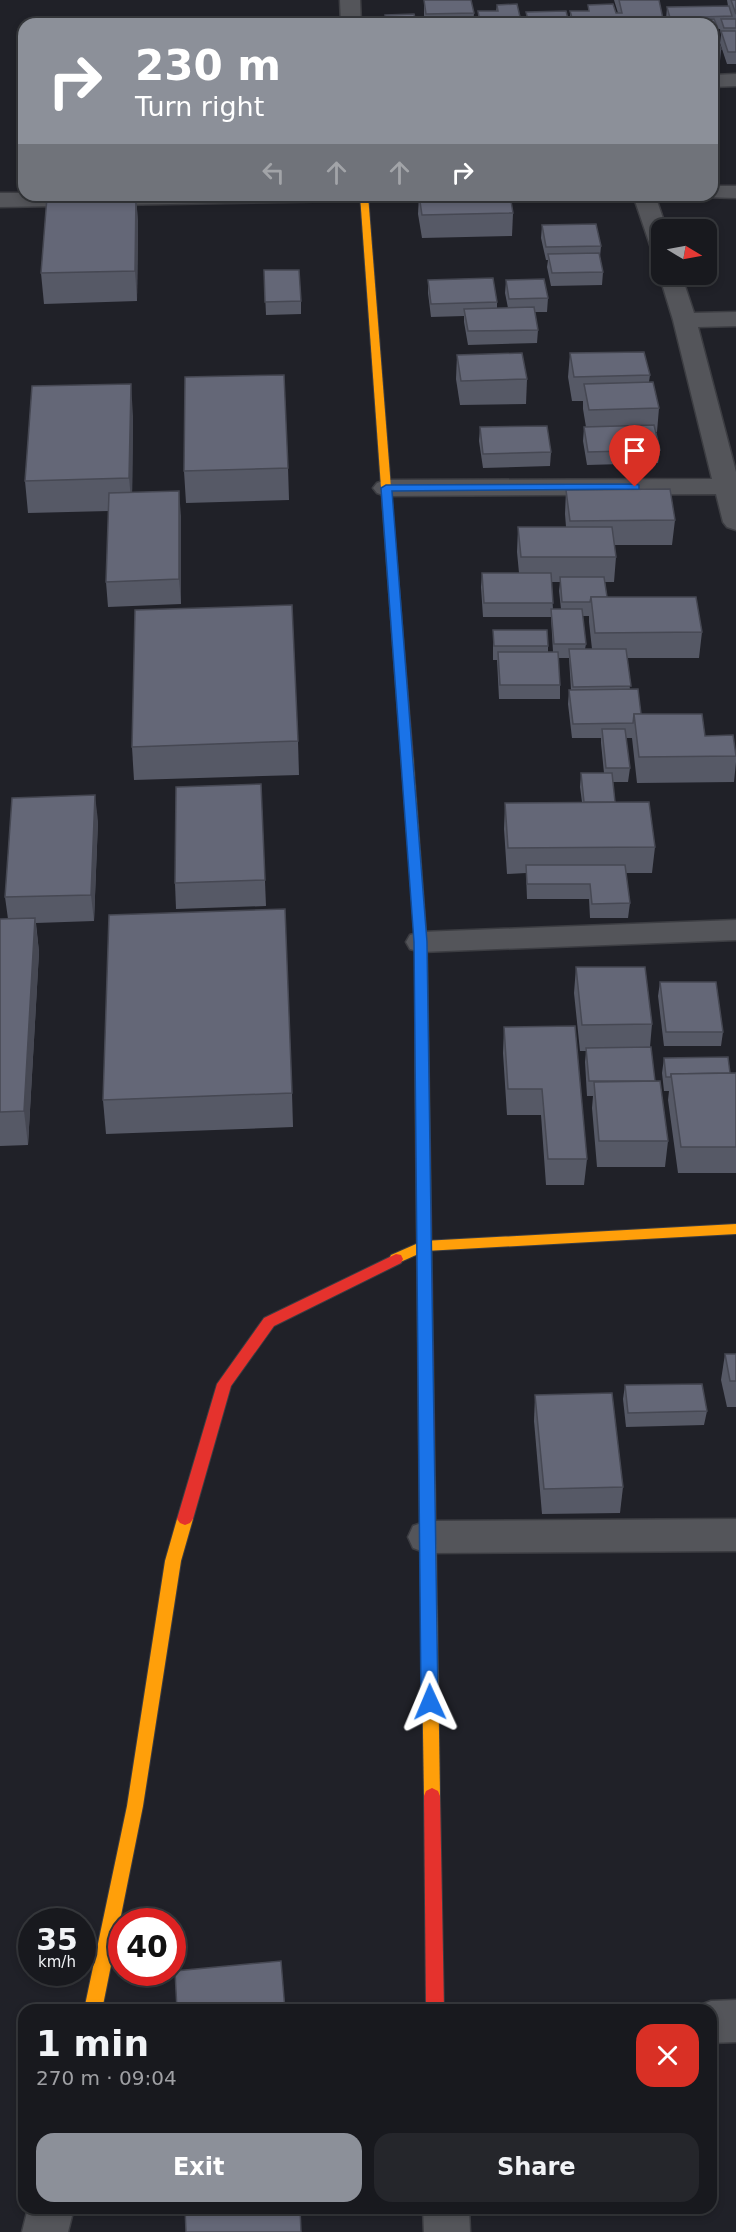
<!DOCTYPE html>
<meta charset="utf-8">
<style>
:root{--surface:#18191e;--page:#25262b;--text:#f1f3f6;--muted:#9fa0a4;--line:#36383c;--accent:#8c9099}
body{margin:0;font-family:"DejaVu Sans",sans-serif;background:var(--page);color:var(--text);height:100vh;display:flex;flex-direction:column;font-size:22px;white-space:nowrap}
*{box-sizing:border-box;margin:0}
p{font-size:20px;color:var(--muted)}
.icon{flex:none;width:33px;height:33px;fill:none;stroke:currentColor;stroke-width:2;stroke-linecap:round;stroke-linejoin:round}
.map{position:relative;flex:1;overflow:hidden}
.details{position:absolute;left:18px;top:2004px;width:699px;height:210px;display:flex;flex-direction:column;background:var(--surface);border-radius:18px;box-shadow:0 3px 9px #0003,0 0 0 2px var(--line)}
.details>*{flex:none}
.hud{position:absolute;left:18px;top:18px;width:700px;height:183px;border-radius:18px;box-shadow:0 3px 9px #0003,0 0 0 2px var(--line);background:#8c9099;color:#fff;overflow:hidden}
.needle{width:39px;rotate:100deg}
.buttons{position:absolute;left:651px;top:219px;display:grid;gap:12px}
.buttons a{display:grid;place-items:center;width:66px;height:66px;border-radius:12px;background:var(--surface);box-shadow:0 3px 9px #0003,0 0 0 2px var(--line);font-size:30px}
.speed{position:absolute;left:18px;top:1908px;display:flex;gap:12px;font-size:30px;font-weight:700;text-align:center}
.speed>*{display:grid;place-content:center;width:78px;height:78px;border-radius:50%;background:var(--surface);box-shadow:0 3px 9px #0003,0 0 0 2px var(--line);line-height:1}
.speed small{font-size:15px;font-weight:400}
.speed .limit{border:9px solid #d22;background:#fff;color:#111}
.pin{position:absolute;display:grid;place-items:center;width:51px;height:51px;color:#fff;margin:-62px -26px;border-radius:50% 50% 50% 0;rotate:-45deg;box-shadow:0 0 6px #0007}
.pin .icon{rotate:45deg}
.me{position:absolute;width:66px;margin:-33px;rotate:359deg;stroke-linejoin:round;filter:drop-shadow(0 0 4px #0008)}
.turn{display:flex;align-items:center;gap:21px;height:126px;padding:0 18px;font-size:27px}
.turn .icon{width:78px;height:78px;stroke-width:2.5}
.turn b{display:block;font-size:42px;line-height:51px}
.lanes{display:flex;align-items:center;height:57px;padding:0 18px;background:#0003;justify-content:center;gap:30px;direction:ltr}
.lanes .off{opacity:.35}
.round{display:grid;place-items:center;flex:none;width:63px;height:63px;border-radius:18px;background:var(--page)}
.head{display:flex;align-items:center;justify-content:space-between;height:102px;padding:0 18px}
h1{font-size:36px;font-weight:600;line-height:45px}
.action{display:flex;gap:12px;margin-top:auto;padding:12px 18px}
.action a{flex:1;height:69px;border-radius:18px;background:var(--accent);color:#fff;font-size:24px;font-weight:600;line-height:69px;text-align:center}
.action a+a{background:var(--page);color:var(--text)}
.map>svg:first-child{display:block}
</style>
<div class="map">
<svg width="736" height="2232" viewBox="0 0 736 2232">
<rect width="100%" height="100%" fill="#202128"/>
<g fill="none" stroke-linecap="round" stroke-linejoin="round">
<g stroke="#3c3d42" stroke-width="3">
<g id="street">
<path d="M340,0H360L361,24H341Z"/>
<path d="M736,74V86L712,87V75Z"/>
<path d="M712,186H736V198L704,197L703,195H712Z"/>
<path d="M0,193H24V195H354L351,200L343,201L0,207Z"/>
<path d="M633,195H655L667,230H662V255L654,253L651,248Z"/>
<path d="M662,270V274H681L694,313L736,312V326L698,327L736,472V530L727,527L723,522L716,494L386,496L377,493L373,488L377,483L386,480L712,479L673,320L659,274Z"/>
<path d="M736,920V940L421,952L410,949L406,942L410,935L421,932Z"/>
<path d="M736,1519V1551L427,1553L413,1548L408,1537L413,1526L427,1521Z"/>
<path d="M736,2000V2042L711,2043V2010H694L695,2007L711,2001Z"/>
<path d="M28,2208H74L68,2232H22Z"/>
<path d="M423,2208H469L470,2232H424Z"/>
</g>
</g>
<g stroke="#3c3d42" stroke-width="2">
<g id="slow">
<path d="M360,195H368L392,501L387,504L382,501Z"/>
<path d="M407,752L413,756L427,942L429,1070L422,1075L415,1070V942L401,756Z"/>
<path d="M736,1224V1234L425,1251L396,1264L391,1263L389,1259L391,1255L423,1241Z"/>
<path d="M427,1468L432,1470L435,1474L440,1796L438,1801L432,1804L426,1801L424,1796L419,1474L422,1470Z"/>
<path d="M185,1513L190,1515L193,1519L181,1561L143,1806L102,2010H84L127,1806L165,1561L177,1519L180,1515Z"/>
</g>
</g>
<g stroke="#3c3d42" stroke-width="2">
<g id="jam">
<path d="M387,498L392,501L413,756L407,760L401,756L382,501Z"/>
<path d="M422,1065L429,1070L435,1474L432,1478L427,1480L422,1478L419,1474L415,1070Z"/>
<path d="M396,1254L401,1255L403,1259L401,1263L274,1326L231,1386L193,1519L190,1523L185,1525L180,1523L177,1519L217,1384L264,1318Z"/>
<path d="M432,1788L438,1791L440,1796L444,2010H426L424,1796L426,1791Z"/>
</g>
</g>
<use href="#street" fill="#54555a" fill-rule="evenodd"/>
<use href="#slow" fill="#ff9f0a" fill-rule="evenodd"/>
<use href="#jam" fill="#e5322d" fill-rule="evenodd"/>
</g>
<g fill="#565966" fill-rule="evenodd">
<path d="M424,0L474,13L473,24H424Z"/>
<path d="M614,0H659L663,24H570V11H588V5L618,13Z"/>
<path d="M727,0H736V64H727L720,43L721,35L720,29H716V33L721,49L720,61H712V24H667L666,19L667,7L728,6Z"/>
<path d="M497,5L521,21L520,24H478V11H496Z"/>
<path d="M414,14L416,24H385V15Z"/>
<path d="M712,131L719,152L717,174L712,175Z"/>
<path d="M136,195L138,224L137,301L44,304L41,273Z"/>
<path d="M419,195L513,213L512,236L422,238L418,214Z"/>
<path d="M542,225L601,246L600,257L603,272L602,285L551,286L547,267L548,260H546L541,238Z"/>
<path d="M264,270L301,301V314L266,315Z"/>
<path d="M428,280L497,302V308H508L505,293L506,280L548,298L547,312H535L538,330L537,343L468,345L464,322V316L431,317L428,293Z"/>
<path d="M570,353L650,375L649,382L659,408L657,432H656L660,450L658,463L587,465L583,441L584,427H586L583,409V401H572L568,377Z"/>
<path d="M457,355L527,379L526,404L460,405L456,379Z"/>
<path d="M133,416L132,493L181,516V604L108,607L106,582L109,511L28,513L25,481Z"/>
<path d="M480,427L551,452L550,466L483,468L479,441Z"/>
<path d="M288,468L289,500L186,503L184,471Z"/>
<path d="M566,490L675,520L672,545H614L616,557L614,582H605L607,597L702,632L699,658H627L630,690L641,714L705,736L736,752V762L734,782L637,783L632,738H626L630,768L628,782H613L615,802L655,847L652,873H626L630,903L628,918H590L589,899H527L526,873L507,874L504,829L505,803L582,802L580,787L581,773H604L601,743V738H572L568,704L569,690H571L569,658H558L560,685V699H499L497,660H493V630L548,646V652H553L551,617H483L481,587L482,573H519L517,552L518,527H566L565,514ZM551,582H560L559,591L561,609H553ZM582,616H589V622L592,649H585L586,644Z"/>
<path d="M298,741L299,775L134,780L132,747Z"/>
<path d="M261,784L266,906L176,909L175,883Z"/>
<path d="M98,821L94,921L36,923L39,952L28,1145L0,1146V919H8L5,897Z"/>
<path d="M576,967L652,1024L650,1047L655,1081L668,1141L665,1167H597L592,1108L593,1096H587L585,1062L586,1051H580L574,993Z"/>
<path d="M660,982L723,1032L721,1046H664L658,996Z"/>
<path d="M504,1027L587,1159L584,1185H546L541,1115H507L503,1053Z"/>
<path d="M664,1058L730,1073H736V1173H678L668,1100L669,1091H664L662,1073Z"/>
<path d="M292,1093L293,1127L106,1134L103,1100Z"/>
<path d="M725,1354H736V1407H727L721,1380Z"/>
<path d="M625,1385L707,1411L704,1425L626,1427L623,1399Z"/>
<path d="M535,1395L623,1487L620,1513L542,1514L534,1421Z"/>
</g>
<g fill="#464853">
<path d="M136,195L138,224L137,301L135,271Z"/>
<path d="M131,384L133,416L132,510L129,478Z"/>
<path d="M179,491L181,516V604L179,579Z"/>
<path d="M95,795L98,821L94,921L91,895Z"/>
<path d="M35,918L39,952L28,1145L24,1111Z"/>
</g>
<g fill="#646777" stroke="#464853" stroke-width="1.5">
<path d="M424,0H471L474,13L426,14Z"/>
<path d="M619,0H659L663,19L573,21L570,11H589L588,5L613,4L616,13H622Z"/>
<path d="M731,0H736V14Z"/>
<path d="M517,4L521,21L480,22L478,11H498L497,5Z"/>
<path d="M729,6L732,16L670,18L667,7Z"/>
<path d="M566,11L568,19L528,20L526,12Z"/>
<path d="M414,14L416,22L386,23L385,15Z"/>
<path d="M568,19L569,24H524V20Z"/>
<path d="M714,19L717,26H712V24H671L670,20Z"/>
<path d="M721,19H736V28H724Z"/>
<path d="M663,21V24H573L572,23Z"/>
<path d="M712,28H714L721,49H712Z"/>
<path d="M721,31H736V52H728Z"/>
<path d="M712,131L719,152H712Z"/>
<path d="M111,195H136L135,271L41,273L47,197Z"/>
<path d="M419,195H510L513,213L422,215Z"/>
<path d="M596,224L601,246L546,247L542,225Z"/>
<path d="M599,253L603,272L552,273L548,254Z"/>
<path d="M264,270H299L301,301L265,302Z"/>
<path d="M493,278L497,302L431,304L428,280Z"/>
<path d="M544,279L548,298L509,299L506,280Z"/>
<path d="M534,307L538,330L468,331L464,309Z"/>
<path d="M644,352L650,375L574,377L570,353Z"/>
<path d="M522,353L527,379L461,381L457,355Z"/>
<path d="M284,375L288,468L184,471L185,377Z"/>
<path d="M653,382L659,408L589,410L584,384Z"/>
<path d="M131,384L129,478L25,481L32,386Z"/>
<path d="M654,425L660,450L588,452L584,427Z"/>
<path d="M547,426L551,452L483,454L480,427Z"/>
<path d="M670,489L675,520L570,521L566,490Z"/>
<path d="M179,491V579L106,582L109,493Z"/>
<path d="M518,527H612L616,557H521Z"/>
<path d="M482,573H551L553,603H484Z"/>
<path d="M560,577H604L607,597H591L590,602H562Z"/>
<path d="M591,597H696L702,632L595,633Z"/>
<path d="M292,605L298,741L132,747L135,610Z"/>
<path d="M551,609H582L586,644H554Z"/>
<path d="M493,630H547L548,646H494Z"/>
<path d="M569,649H626L631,686L573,687Z"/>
<path d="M498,652H558L560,685H500Z"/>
<path d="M638,689L641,714H634L633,723L573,724L569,690Z"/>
<path d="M634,714H702L705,736L733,735L736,756L639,757Z"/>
<path d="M602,729H625L630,768H606Z"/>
<path d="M581,773H612L615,802H584Z"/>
<path d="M261,784L265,880L175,883L176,787Z"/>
<path d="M95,795L91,895L5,897L12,798Z"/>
<path d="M649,802L655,847L508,848L505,803Z"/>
<path d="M526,865H625L630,903L592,904L590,884H527Z"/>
<path d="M285,909L292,1093L103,1100L109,915Z"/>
<path d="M35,918L24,1111L0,1112V919Z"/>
<path d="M576,967H645L652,1024L582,1025Z"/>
<path d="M660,982H716L723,1032H666Z"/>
<path d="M575,1026L587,1159H548L542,1089H508L504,1027Z"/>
<path d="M651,1047L655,1081H589L586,1048Z"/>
<path d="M728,1057L730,1073L671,1074V1077H666L664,1058Z"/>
<path d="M736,1073V1147H681L671,1074Z"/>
<path d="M660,1081L668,1141H599L594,1082Z"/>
<path d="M725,1354H736V1381H730Z"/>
<path d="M702,1384L707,1411L628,1413L625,1385Z"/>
<path d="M612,1393L623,1487L544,1489L535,1395Z"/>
<path d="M281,1961L285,2010H177L175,1971Z"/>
<path d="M185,2208H300L301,2232H186Z"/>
</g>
<path fill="#1a73e8" stroke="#114b97" stroke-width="1.5" d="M635,484L639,485V489L392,491L427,942L438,1702L436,1708L430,1710L424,1708L421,1702L414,942L381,488L386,485Z"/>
</svg>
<div class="buttons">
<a><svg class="needle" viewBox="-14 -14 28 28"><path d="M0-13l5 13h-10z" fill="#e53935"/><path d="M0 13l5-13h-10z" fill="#9fa0a4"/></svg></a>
</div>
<div class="speed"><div>35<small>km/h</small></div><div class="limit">40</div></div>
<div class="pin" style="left:635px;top:487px;background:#d93025"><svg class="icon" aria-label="arrive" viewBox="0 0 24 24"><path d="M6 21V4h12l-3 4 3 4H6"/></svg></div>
<svg class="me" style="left:430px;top:1702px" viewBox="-20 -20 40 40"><path d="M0-17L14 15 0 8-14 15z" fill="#1a73e8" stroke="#fff" stroke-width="4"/></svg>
<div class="hud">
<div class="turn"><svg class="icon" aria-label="right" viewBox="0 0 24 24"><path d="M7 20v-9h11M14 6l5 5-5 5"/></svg><div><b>230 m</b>Turn right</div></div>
<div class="lanes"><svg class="icon off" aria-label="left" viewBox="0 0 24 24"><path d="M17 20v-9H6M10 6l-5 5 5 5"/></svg><svg class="icon off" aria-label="ahead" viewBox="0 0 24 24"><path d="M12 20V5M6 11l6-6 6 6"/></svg><svg class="icon off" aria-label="ahead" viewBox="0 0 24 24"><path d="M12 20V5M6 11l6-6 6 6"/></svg><svg class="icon" aria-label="right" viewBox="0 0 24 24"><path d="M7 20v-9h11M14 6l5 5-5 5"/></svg></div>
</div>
<section class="details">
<div class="head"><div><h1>1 min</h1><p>270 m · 09:04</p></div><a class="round" style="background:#d93025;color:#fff"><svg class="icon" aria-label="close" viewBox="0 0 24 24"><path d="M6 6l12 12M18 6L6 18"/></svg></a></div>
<div class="action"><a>Exit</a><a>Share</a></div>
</section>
</div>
